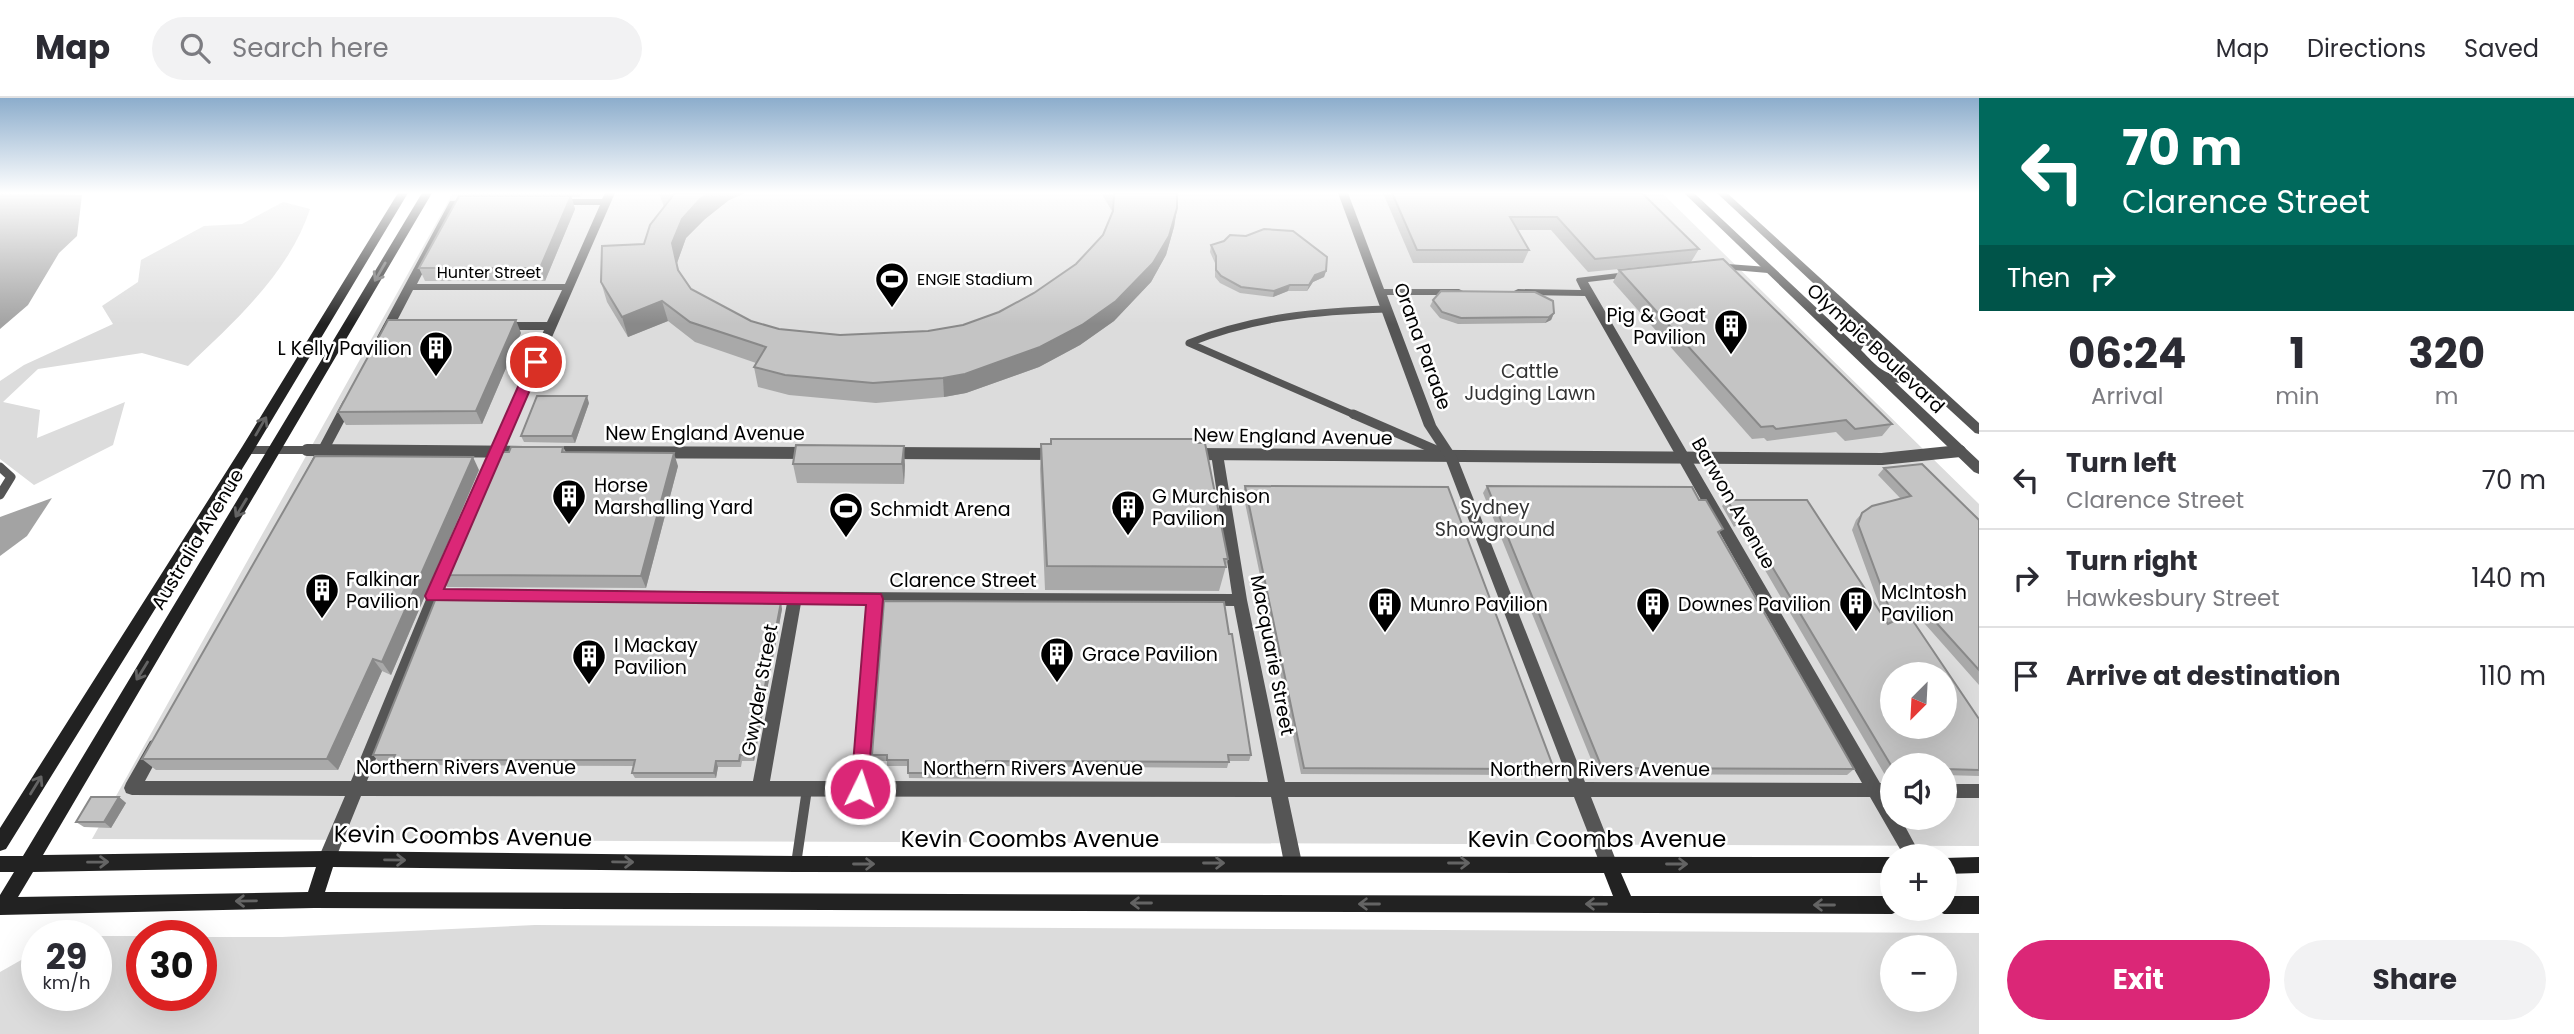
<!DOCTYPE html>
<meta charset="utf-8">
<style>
:root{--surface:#fff;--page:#f2f2f3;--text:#2b2b33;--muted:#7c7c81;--line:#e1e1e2;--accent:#db2777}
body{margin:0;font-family:Poppins,sans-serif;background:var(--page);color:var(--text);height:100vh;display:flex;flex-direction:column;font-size:26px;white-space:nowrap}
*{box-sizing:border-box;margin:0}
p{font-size:23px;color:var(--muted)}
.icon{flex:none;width:38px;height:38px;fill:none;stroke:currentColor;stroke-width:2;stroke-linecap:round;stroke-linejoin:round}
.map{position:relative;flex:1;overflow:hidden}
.drawer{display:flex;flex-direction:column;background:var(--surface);width:595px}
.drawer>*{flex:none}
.banner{background:#00695c;color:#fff;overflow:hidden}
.needle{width:46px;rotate:204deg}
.fabs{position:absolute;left:1880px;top:564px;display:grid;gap:14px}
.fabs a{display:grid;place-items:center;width:77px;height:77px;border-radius:50%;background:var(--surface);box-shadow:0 7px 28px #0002;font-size:35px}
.speed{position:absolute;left:21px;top:822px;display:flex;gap:14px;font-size:35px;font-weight:700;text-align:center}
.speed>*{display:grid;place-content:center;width:91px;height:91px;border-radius:50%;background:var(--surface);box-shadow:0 7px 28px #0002;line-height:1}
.speed small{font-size:18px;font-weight:400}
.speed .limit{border:10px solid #d22;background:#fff;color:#111}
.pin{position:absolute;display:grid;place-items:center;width:60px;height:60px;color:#fff;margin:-30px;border:4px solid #fff;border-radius:50%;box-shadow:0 2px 7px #0007}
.me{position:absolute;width:77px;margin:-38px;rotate:4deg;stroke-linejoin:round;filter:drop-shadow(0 0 5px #0008)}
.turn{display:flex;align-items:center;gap:24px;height:147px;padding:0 28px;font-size:32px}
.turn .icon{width:91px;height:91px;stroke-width:2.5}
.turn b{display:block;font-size:49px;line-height:60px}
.then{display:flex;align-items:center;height:66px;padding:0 28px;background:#0003;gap:14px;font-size:26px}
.eta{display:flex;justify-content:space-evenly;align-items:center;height:119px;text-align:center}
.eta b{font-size:42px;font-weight:700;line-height:49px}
.cta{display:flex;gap:14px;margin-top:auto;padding:14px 28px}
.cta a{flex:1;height:80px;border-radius:42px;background:var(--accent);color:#fff;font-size:28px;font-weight:700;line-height:80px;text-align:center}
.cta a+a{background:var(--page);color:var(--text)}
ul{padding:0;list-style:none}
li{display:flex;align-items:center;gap:21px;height:98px;padding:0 28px;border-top:2px solid var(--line)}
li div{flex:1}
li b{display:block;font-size:26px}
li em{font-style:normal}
header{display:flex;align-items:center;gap:42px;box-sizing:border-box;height:98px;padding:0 35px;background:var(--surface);border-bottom:2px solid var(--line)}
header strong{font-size:33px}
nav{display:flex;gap:38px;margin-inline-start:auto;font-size:24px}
.search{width:490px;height:63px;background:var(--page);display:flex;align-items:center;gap:18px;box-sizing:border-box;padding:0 24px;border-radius:38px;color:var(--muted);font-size:26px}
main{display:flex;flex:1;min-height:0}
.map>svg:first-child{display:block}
</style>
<header>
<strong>Map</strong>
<div class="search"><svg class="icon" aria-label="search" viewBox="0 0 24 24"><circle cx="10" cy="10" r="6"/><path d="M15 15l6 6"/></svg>Search here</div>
<nav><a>Map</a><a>Directions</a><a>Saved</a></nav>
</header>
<main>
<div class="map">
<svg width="1979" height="936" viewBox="0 0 1979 936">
<rect width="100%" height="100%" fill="#fff"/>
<g fill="#dcdcdc" fill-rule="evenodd">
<path d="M453,95H1662L1979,406V748L92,741ZM1892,576H1944V628H1892ZM1892,667H1944V719H1892Z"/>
<path d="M283,104L310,111C289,175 235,223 188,268L142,255L38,271L3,304L40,312L37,340L125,304L113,347L34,387L0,361V283L24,267L113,226L102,208L138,184L141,162L204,128L242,126Z"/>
<path d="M535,827L1979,835V936H0V874L37,853V898H96V838H67H150H142V898H201V839H282ZM1892,849H1944V901H1892Z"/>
</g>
<g fill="#a3a3a3">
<path d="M0,95L82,97L77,138L59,155L28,207L0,231Z"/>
<path d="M52,400L27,438L0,458V419Z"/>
</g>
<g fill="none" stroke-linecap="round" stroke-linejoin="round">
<path stroke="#555" stroke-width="7" d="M1357,318L1189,245C1253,219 1318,213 1387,211"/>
<g stroke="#555" stroke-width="9">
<path d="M1353,316L1443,355"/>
<path d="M0,369L11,379L0,397"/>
</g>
<path stroke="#555" stroke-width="10" d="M796,766L807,691"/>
<g stroke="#555" stroke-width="12">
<path d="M307,352L524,354"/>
<path d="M549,354L811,355"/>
<path d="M889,355L1056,356"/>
<path d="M1193,356L1882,361L1960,353"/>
</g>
<g fill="#555" fill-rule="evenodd">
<path d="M605,95H615L494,372L493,375H483L482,372L544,232H500L494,228L500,224H547L562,192H413L387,242H379L377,239L450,103L472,102L477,105L472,108H457L417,186H565L600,107H555L550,104L555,101H602Z"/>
<path d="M1338,95H1348L1384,191H1459L1465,194L1459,197H1387L1436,327L1457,359L1585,684L1862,685L1585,198L1518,197L1512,194L1518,191L1581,192L1576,182L1577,180L1635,173L1640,176L1639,178L1588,184L1880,685H1892V699H1888L1892,705V719H1900L1921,758H1904L1870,699H1591L1617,765L1614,771L1608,773L1602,771L1574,699H1288L1302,765L1299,771L1293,773L1287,771L1284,765L1271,699L361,698L333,767L327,769L321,767L318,761L345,698L132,697L126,695L124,690L126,685L150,643L156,641L162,643L164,648L145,683H351L443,460H453L455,464L444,492L1232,496L1211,356L1217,352L1223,356L1247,502L1285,684H1569L1445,360L1424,328ZM439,504L787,505L753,683H367ZM801,505L867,506L852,683H770ZM882,506L1234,508L1268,684L869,683Z"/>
<path d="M1714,165L1768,169L1773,172L1768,175L1710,170V166Z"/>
<path d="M349,299L355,303L317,375L316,378H306L305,375L343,303Z"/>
<path d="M247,348H307L313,352L307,356H247L241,352Z"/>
<rect x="1944" y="686" width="35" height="14"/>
</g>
<path fill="#555" fill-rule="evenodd" d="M1684,95H1694L1853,244L1863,239L1875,243L1717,95H1727L1979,325V336L1975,335L1915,280L1899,285L1895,284L1979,363V376L1974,374ZM1864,247L1887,253L1906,271L1905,276C1886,281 1873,264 1861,252Z"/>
<g fill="#222" fill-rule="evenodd">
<path d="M398,95H408L252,355L6,751L0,753V730L242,349Z"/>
<path d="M422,95H432L43,757L327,753L796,758L1892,759V775H1621L1631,798H1892V810H1899L1898,813L1892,816L314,810L0,817V797L14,774H0V758H23ZM316,769L308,794L18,799L33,774ZM333,769L796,774L1604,775L1613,798L325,794Z"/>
<path d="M1979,759V775L1944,776V760Z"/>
<path d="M1944,798H1979V816H1944L1938,813L1937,810H1944Z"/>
</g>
</g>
<g fill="#a9a9a9">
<path d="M463,95H582L580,99H571L575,111L545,183H425L419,170L469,98V96H464Z"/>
<path d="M659,95H745L729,102L705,121L686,140L677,165L679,173L691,191L751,223L779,231L840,237L928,233L963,227L999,214L1034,195L1076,166L1103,137L1112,116V113L1101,95H1177V110L1174,129L1166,157L1151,184L1114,223L1080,247L1039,269L966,295L944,299L876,305L789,297L758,289L754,269L756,265L695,244L668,223L628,239L607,204L601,184L644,146L664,109Z"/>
<path d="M1383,95H1642L1699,151L1691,164L1588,174L1551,132H1517L1529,152L1523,165H1413Z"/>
<path d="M1211,147L1326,173L1324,179L1313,184L1307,193H1288L1273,199L1240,195L1220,185L1215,179V165L1210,154Z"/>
<path d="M1619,172L1892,326L1882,338L1845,343L1836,334L1767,343L1764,340L1752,341L1613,184Z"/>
<path d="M1433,202L1554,215L1551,222L1545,225L1458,226L1440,220L1430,208Z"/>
<path d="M521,235L482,326L346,327L338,314Z"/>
<path d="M589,305L575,345L524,344L521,338Z"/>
<path d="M1051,341L1195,345L1228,461L1219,493L1045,492L1040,371L1041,346H1051Z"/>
<path d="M796,347L905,367L904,386L797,385L793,366Z"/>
<path d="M563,349L566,354L678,368L646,490L447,489L439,477L509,354Z"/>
<path d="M1884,370L1979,422V587L1917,517L1911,521L1979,621V678L1944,677V667H1892V677H1885L1738,426L1734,429L1722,408L1727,402L1884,520L1852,432L1856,422L1862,415L1901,401L1878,377Z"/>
<path d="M479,372L391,577L382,573L338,672H156L142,661Z"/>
<path d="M1245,388L1554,671L1550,677L1301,676L1243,395Z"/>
<path d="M1487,388L1719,437L1854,671L1847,677L1597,676L1483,395Z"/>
<path d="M782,511L754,663H742L741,669H718L716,680H635L632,675L634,668L398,667L394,663H378L373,657Z"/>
<path d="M872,657H1251L1249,663H1229L1227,670L986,668V681L909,680L908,668H887V663H873Z"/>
<path d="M119,699L126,705L111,730L84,729L76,724Z"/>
</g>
<g fill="#898989">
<path d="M709,95H745L729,102L705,121L686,140L677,165L672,145L682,121L700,101Z"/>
<path d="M571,98L575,111L545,183L540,170Z"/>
<path d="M1177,110L1174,129L1166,157L1151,184L1114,223L1080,247L1039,269L966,295L944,299L943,280Z"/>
<path d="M1326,173L1324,179L1313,184L1307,193L1309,187L1315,177Z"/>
<path d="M1290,187L1288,193L1273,199L1274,193Z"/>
<path d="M662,203L668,223L628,239L622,219Z"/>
<path d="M1554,215L1551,222L1545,225L1549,219Z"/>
<path d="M516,222L521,235L482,326L476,313Z"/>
<path d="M587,298L589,305L575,345L572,338Z"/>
<path d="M904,348L905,367L904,386L902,366Z"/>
<path d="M674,355L678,368L646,490L641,478Z"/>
<path d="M473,359L479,372L391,577L382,564Z"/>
<path d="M781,504L782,511L754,663L752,657Z"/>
<path d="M373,561L382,573L338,672L327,661Z"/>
<path d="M716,663L718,669L716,680L714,675Z"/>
<path d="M119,699L126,705L111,730L104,724Z"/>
</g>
<g fill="#c4c4c4" stroke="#898989" stroke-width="2" fill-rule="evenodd">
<path d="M675,95H709L700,101L682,121L672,145L678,172L691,191L751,223L779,231L840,237L928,233L963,227L999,214L1034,195L1076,166L1103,137L1113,113L1114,95H1177V110L1169,138L1153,165L1116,203L1082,227L1040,249L965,276L943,280L873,285L785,277L754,269L766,249L690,224L662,203L622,219L601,184L602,148L644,146L650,127Z"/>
<path d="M1392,95H1642L1699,151L1595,161L1557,119H1510L1529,152H1417Z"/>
<path d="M459,98H571L540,170H419Z"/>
<path d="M1264,131L1293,133L1327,159L1326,173L1315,177L1309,187H1290L1274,193L1241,189L1221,178L1216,172V158L1211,147L1224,143L1230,137L1246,138Z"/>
<path d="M1723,161L1892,326L1855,331L1846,322L1776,331L1773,328L1761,329L1619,172Z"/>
<path d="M1441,193L1535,194L1553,203L1554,215L1549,219L1461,220L1442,214L1433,202Z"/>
<path d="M388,222H516L476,313L338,314Z"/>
<path d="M537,298H587L572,338H521Z"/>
<path d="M1051,341H1194L1195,345H1205L1228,461H1224L1226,469L1047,468L1041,346H1051Z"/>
<path d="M796,347L904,348L902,366H793Z"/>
<path d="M511,349H563L562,354L674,355L641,478L439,477L495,354H509Z"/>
<path d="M315,358L473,359L382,564L373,561L327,661H142Z"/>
<path d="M1922,366L1979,422V572L1923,510L1911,520L1979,621V672L1944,671V667H1892V669L1743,420L1739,422L1727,402H1807L1888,526L1894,523L1858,426L1862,415L1872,408L1911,398L1884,370ZM1892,576H1944V628H1892Z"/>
<path d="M1245,388L1448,389L1554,671L1304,670Z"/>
<path d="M1487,388L1692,389L1699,402H1706L1723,431L1718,434L1854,671L1602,670Z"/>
<path d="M436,500L781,504L752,657H740L739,663H716L714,675H632L635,662H393L395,657H373Z"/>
<path d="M884,503L1224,504L1229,536H1232L1251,657H1228L1229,664L986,663V675H908V662H887V657H872Z"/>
<path d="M91,699H119L104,724H76Z"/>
</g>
<defs><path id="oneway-shaft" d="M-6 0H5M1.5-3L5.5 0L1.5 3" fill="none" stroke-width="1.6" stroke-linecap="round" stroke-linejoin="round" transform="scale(1.75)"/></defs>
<g stroke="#646464">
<use href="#oneway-shaft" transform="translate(380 174) rotate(120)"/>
<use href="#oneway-shaft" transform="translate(261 328) rotate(-60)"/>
<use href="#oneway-shaft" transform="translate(241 410) rotate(121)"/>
<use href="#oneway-shaft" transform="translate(142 573) rotate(122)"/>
<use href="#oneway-shaft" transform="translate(36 687) rotate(-58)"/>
<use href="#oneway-shaft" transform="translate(395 762) rotate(1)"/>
<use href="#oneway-shaft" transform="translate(98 764) rotate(-1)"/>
<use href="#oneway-shaft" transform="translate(623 764) rotate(1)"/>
<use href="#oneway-shaft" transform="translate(1214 765)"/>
<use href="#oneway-shaft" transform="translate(1459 765)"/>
<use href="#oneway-shaft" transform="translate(864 766)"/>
<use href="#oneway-shaft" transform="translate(1677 766)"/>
<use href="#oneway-shaft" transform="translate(246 803) rotate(179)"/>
<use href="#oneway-shaft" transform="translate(1141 805) rotate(-180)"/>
<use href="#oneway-shaft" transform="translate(1369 806) rotate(-180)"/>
<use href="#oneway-shaft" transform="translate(1596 806) rotate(-180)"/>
<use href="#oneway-shaft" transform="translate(1824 807) rotate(-180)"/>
</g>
<linearGradient id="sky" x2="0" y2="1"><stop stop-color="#8cadcc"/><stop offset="0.42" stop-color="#fff"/><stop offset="1" stop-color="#fff" stop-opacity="0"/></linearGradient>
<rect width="1979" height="226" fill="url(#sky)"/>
<path fill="#db2777" stroke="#8e194d" stroke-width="2" d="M536,260L542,264L444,491L881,496L883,501L867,697L860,699L854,697L851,691L866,507L427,502L425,498L529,264Z"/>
<defs>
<g id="stadium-pin" transform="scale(1.75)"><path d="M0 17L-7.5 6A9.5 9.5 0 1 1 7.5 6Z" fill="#000" stroke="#fff"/><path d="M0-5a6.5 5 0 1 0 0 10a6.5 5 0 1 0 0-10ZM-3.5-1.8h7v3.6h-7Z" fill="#fff"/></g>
<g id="building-pin" transform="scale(1.75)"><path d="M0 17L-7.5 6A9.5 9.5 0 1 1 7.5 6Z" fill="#000" stroke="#fff"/><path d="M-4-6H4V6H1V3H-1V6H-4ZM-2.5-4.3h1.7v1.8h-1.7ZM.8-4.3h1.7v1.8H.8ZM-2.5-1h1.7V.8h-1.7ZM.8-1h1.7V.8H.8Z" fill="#fff"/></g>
</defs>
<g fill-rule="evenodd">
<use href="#stadium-pin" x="892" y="181"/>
<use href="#building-pin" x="1731" y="228"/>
<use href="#building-pin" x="436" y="250"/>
<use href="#building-pin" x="569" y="398"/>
<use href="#building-pin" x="1128" y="409"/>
<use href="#stadium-pin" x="846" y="411"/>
<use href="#building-pin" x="322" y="492"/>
<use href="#building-pin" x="1856" y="505"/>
<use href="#building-pin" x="1385" y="506"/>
<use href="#building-pin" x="1653" y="506"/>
<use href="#building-pin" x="1057" y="556"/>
<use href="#building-pin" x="589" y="558"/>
</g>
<g text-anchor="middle" stroke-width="5" stroke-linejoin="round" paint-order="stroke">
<g font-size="16" fill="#000" stroke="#fff">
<text x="489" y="180">Hunter Street</text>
</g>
<g font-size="16" fill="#000" stroke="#fff" text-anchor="start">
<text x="917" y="187">ENGIE Stadium</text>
</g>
<g font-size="19" fill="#000" stroke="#fff" text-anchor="start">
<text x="1706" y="224" text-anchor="end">Pig &amp; Goat<tspan x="1706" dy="22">Pavilion</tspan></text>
<text x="412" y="257" text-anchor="end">L Kelly Pavilion</text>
<text x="594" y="394">Horse<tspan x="594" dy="22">Marshalling Yard</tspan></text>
<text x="1152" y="405">G Murchison<tspan x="1152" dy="22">Pavilion</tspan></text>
<text x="870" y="418">Schmidt Arena</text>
<text x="346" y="488">Falkinar<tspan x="346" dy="22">Pavilion</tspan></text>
<text x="1881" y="501">McIntosh<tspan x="1881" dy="22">Pavilion</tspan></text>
<text x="1410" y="513">Munro Pavilion</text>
<text x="1678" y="513">Downes Pavilion</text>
<text x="614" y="554">I Mackay<tspan x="614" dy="22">Pavilion</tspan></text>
<text x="1082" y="563">Grace Pavilion</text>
</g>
<g font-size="19" fill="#000" stroke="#fff">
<text transform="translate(1423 248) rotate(70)" y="7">Orana Parade</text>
<text transform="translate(1876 250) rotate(43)" y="7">Olympic Boulevard</text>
<text x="705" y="342">New England Avenue</text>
<text transform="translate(1293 338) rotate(1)" y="7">New England Avenue</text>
<text transform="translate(1734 405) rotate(60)" y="7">Barwon Avenue</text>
<text transform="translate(197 441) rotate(-59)" y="7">Australia Avenue</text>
<text x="963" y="489">Clarence Street</text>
<text transform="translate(1273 557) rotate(79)" y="7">Macquarie Street</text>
<text transform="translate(759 592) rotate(-80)" y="7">Gwyder Street</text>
<text x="466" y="676">Northern Rivers Avenue</text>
<text x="1033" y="677">Northern Rivers Avenue</text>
<text x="1600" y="678">Northern Rivers Avenue</text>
</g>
<g font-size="19" fill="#333" stroke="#fff">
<text x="1530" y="280">Cattle<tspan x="1530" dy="22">Judging Lawn</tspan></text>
<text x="1495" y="416">Sydney<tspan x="1495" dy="22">Showground</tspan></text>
</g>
<g font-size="23" fill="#000" stroke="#fff">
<text transform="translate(463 738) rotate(1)" y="8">Kevin Coombs Avenue</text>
<text x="1030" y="749">Kevin Coombs Avenue</text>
<text x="1597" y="749">Kevin Coombs Avenue</text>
</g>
</g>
</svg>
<div class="fabs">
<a><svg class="needle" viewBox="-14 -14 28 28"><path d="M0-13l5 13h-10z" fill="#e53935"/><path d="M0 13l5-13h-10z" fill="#7c7c81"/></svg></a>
<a><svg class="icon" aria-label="sound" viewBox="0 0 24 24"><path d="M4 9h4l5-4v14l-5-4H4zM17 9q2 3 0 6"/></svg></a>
<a>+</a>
<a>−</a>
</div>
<div class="speed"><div>29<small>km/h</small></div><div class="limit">30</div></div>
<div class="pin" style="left:536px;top:264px;background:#d93025"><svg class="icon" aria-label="arrive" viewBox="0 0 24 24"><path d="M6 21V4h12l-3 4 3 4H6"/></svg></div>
<svg class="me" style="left:860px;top:691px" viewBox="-20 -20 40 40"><circle r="17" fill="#db2777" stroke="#fff" stroke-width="3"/><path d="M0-11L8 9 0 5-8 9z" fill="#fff"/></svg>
</div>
<section class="drawer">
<div class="banner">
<div class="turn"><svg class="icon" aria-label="left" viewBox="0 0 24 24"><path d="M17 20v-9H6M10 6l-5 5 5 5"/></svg><div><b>70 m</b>Clarence Street</div></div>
<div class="then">Then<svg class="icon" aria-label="right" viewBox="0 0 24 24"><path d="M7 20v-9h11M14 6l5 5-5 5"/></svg></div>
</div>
<div class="eta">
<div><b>06:24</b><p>Arrival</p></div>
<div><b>1</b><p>min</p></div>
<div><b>320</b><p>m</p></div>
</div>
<ul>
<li><svg class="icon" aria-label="left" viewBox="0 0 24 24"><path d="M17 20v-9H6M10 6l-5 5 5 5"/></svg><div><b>Turn left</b><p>Clarence Street</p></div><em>70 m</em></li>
<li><svg class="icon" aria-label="right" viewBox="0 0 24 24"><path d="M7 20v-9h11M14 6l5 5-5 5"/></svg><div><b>Turn right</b><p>Hawkesbury Street</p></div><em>140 m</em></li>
<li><svg class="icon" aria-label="arrive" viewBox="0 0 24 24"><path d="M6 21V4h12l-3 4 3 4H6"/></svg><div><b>Arrive at destination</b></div><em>110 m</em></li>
</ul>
<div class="cta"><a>Exit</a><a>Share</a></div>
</section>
</main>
